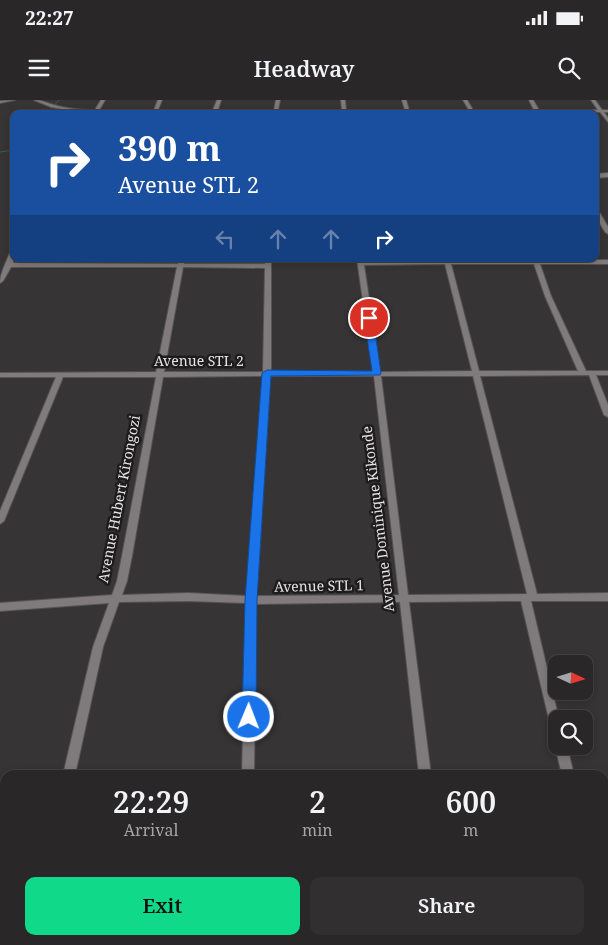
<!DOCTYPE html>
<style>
:root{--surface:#292728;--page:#312f30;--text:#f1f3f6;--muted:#a5a5a8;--line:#454445;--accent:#10d98a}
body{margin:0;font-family:"Noto Serif",serif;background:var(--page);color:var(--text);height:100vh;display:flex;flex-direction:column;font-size:19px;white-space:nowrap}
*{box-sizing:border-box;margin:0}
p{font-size:16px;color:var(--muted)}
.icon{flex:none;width:28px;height:28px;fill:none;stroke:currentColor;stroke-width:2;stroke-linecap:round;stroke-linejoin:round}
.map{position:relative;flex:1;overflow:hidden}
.sheet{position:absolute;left:0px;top:670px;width:609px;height:175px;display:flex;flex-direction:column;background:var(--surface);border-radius:15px 15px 0 0;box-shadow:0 2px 8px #0003,0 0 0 1px var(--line)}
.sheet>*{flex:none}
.banner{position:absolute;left:10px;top:10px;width:589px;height:152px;border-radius:10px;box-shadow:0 2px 8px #0003,0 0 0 1px var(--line);background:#1a4fa0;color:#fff;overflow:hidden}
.needle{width:32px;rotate:94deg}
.fabs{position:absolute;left:548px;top:555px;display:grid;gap:10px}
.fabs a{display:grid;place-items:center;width:45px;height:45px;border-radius:10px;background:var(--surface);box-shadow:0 2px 8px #0003,0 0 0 1px var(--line);font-size:25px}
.pin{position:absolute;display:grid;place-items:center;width:42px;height:42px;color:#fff;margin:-21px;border:2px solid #fff;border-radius:50%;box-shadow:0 1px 5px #0007}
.me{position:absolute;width:55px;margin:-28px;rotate:1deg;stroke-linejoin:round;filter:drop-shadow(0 0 4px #0008)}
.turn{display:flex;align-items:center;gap:18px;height:105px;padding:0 25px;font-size:22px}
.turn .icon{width:65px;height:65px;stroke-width:2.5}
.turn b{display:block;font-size:35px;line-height:42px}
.lanes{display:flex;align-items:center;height:48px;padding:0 25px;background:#0003;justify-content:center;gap:25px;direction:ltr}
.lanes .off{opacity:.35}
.eta{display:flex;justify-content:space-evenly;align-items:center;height:85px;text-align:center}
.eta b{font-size:30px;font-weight:600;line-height:35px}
.primary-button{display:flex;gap:10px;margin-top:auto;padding:10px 25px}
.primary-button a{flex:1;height:58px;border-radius:10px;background:var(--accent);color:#111;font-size:20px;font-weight:600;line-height:58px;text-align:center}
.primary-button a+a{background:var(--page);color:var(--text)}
.status{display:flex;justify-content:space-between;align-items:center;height:35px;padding:0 25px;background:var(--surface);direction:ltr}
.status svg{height:14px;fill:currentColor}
header{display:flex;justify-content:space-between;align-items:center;height:65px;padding:0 25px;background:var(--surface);font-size:22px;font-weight:600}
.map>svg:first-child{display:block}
</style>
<div class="status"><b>22:27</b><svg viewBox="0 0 49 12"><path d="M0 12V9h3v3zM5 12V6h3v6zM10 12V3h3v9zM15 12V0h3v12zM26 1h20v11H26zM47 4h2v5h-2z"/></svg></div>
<header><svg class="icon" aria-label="menu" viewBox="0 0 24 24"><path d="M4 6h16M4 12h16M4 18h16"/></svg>Headway<svg class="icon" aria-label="search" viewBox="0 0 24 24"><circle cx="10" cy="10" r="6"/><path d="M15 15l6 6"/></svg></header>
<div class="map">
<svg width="608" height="845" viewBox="0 0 608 845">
<rect width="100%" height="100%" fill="#373435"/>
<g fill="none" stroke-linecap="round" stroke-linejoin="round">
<g stroke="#37614a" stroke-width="1">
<path d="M46,14L59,0"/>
<path d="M0,52L14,50"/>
</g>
<g stroke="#565354" stroke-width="2">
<g id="minor">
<path d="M15,0L0,3V1Z"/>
<path d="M34,0C41,0 47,3 54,5C67,9 81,10 95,10L101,0H105L99,10H154L158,0H162L158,10H213L217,0H221L218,10H274L276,0H280L278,10H342L341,0H345L346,10H405L402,0H406L409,10H469L463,0H467L473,10H534L529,0H533L539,10H598L591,0H595L602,10H608V12H604L608,18V22L600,12H540L541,14H537L536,12H475L476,14H472L471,12H410V14H406L405,12H346V14H342V12H278L277,14H273V12H217L216,14H212V12H79L51,7Z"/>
<path d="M608,73V77L595,78V74Z"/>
<path d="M595,108L598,110L608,127V134L605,132L595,115Z"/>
<path d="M14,147L13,163L178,164L179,159H185L184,164H265V159H271V272H373L357,159H363V161H444V159H450V161H533L532,159H538L539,160H608V164H540L551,196L586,271H608V275H596L608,305V317L604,315L589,275L480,276L537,494L608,493V501H531L559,619H556V633L552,631L551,628L521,501L409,502L431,675H419L400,502L256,504L254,675H242L246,503L188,501L119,502L103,547L75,675H63L93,547L109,503L0,511V503L112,495L117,481L122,456L156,277H63L4,421L0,424V411L56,277H0V273L156,272L177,167H11L3,181L0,183C0,172 8,160 11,149ZM445,164L472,271L380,272L364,165ZM451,164H534L545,196L578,271H479ZM183,167L265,168L263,272H164ZM263,276L247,496L188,493L122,495L127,481L132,456L163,277ZM270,276H374L399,495L256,496ZM381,276H473L527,494L408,495Z"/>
<path d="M556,644V646H567L574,675H562L555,646Z"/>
<rect x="604" y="707" width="4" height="12"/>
<path d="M604,801L608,802V830L604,828Z"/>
<path d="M36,840H50L49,845H35Z"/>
<rect x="238" y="840" width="14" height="5"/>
<path d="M436,840H450L451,845H437Z"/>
</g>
</g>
<use href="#minor" fill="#7f7b7d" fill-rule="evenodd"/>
</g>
<path fill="#1a73e8" stroke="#114b97" d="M369,215L373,218L381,273L380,275L271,276L257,500L256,617L254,621L249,623L244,621L242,617L245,500L262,273L267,270L372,271L364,218Z"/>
<g text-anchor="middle" stroke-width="5" stroke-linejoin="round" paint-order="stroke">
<g font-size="14" fill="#e4e2e3" stroke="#1e1c1d">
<text x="199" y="266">Avenue STL 2</text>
<text transform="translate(119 399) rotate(-79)" y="5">Avenue Hubert Kirongozi</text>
<text transform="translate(378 419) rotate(-97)" y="5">Avenue Dominique Kikonde</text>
<text transform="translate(319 486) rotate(-1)" y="5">Avenue STL 1</text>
</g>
</g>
</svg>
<div class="fabs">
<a><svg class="needle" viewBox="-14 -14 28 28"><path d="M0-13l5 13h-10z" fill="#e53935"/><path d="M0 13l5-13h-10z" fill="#a5a5a8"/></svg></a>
<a><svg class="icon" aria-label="search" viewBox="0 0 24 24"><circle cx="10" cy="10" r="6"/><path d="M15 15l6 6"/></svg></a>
</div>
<div class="pin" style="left:369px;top:218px;background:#d93025"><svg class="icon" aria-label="arrive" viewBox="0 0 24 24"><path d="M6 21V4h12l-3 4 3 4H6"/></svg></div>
<svg class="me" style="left:249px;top:617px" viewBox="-20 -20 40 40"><circle r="17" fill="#1a73e8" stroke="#fff" stroke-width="3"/><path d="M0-11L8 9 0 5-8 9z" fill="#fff"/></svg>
<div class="banner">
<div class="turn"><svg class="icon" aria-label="right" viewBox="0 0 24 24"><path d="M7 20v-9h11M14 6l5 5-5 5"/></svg><div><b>390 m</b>Avenue STL 2</div></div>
<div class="lanes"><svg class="icon off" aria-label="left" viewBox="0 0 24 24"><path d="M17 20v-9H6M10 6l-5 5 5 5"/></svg><svg class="icon off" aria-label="ahead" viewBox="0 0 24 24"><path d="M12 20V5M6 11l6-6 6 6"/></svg><svg class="icon off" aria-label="ahead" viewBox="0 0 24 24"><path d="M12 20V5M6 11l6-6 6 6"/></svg><svg class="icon" aria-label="right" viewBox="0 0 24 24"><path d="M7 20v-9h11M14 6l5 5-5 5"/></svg></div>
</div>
<section class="sheet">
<div class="eta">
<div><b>22:29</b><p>Arrival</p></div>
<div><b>2</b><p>min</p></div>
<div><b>600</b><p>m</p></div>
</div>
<div class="primary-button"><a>Exit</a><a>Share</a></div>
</section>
</div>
